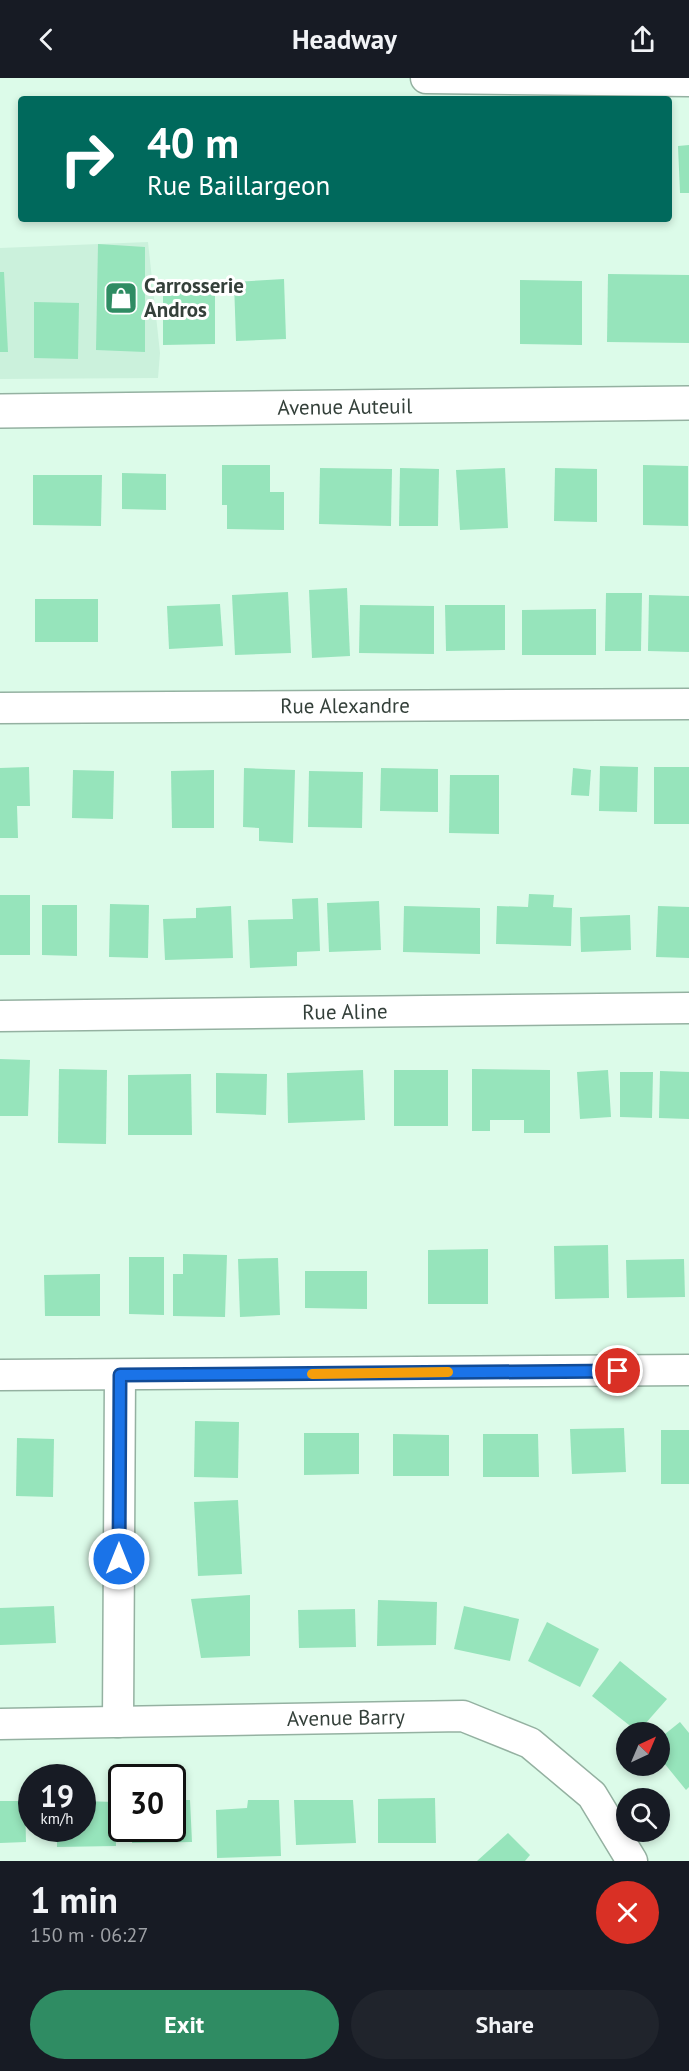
<!DOCTYPE html>
<meta charset="utf-8">
<style>
:root{--surface:#171b24;--page:#20242c;--text:#f1f3f6;--muted:#9ea1a6;--accent:#2f8c63}
body{margin:0;font-family:"PT Sans",sans-serif;background:var(--page);color:var(--text);height:100vh;display:flex;flex-direction:column;font-size:22px;white-space:nowrap}
*{box-sizing:border-box;margin:0}
p{font-size:20px;color:var(--muted)}
.icon{flex:none;width:33px;height:33px;fill:none;stroke:currentColor;stroke-width:2;stroke-linecap:round;stroke-linejoin:round}
.map{position:relative;height:1783px;overflow:hidden}
.sheet{display:flex;flex-direction:column;background:var(--surface);flex:1}
.sheet>*{flex:none}
.hud{position:absolute;left:18px;top:18px;width:654px;height:126px;border-radius:6px;box-shadow:0 3px 9px #0003;background:#00695c;color:#fff;overflow:hidden}
.needle{width:39px;rotate:44deg}
.tools{position:absolute;left:616px;top:1644px;display:grid;gap:12px}
.tools a{display:grid;place-items:center;width:54px;height:54px;border-radius:50%;background:var(--surface);box-shadow:0 3px 9px #0003;font-size:30px}
.speed{position:absolute;left:18px;top:1686px;display:flex;gap:12px;font-size:30px;font-weight:700;text-align:center}
.speed>*{display:grid;place-content:center;width:78px;height:78px;border-radius:50%;background:var(--surface);box-shadow:0 3px 9px #0003;line-height:1}
.speed small{font-size:15px;font-weight:400}
.speed .limit{border:3px solid #111;border-radius:9px;background:#fff;color:#111}
.pin{position:absolute;display:grid;place-items:center;width:51px;height:51px;color:#fff;margin:-26px;border:3px solid #fff;border-radius:50%;box-shadow:0 2px 6px #0007}
.me{position:absolute;width:66px;margin:-33px;rotate:0deg;stroke-linejoin:round;filter:drop-shadow(0 0 4px #0008)}
.turn{display:flex;align-items:center;gap:21px;height:126px;padding:0 30px;font-size:27px}
.turn .icon{width:78px;height:78px;stroke-width:2.5}
.turn b{display:block;font-size:42px;line-height:51px}
.round{display:grid;place-items:center;flex:none;width:63px;height:63px;border-radius:32px;background:var(--page)}
.head{display:flex;align-items:center;justify-content:space-between;height:102px;padding:0 30px}
h1{font-size:36px;font-weight:700;line-height:45px}
.action{display:flex;gap:12px;margin-top:auto;padding:12px 30px}
.action a{flex:1;height:69px;border-radius:36px;background:var(--accent);color:#fff;font-size:24px;font-weight:700;line-height:69px;text-align:center}
.action a+a{background:var(--page);color:var(--text)}
header{display:flex;justify-content:space-between;align-items:center;height:78px;padding:0 30px;background:var(--surface);font-size:27px;font-weight:700}
.map>svg:first-child{display:block}
</style>
<header><svg class="icon" aria-label="back" viewBox="0 0 24 24"><path d="M15 5l-7 7 7 7"/></svg>Headway<svg class="icon" aria-label="share" viewBox="0 0 24 24"><path d="M12 15V3M7 8l5-5 5 5M5 13v7h14v-7"/></svg></header>
<div class="map">
<svg width="689" height="1783" viewBox="0 0 689 1783">
<rect width="100%" height="100%" fill="#dcfbe9"/>
<path fill="#cbf1dc" d="M148,164L160,275L158,300L0,301V170Z"/>
<g fill="#96e4bb">
<path d="M689,67V115H680L678,68Z"/>
<path d="M98,166L145,169V274L96,272Z"/>
<path d="M0,194H4L8,274H0Z"/>
<path d="M608,196L689,197V265L607,264Z"/>
<path d="M284,201L286,261L236,263L234,204Z"/>
<path d="M520,202L582,203V267L520,266Z"/>
<path d="M163,204H215V266L163,267Z"/>
<path d="M34,224L79,225L78,281L34,280Z"/>
<path d="M222,387H270V414H284V452L227,451V427H222Z"/>
<path d="M643,387L688,388V448L643,447Z"/>
<path d="M320,390L392,391L391,448L319,446Z"/>
<path d="M400,390L439,391L438,448H399Z"/>
<path d="M505,390L508,450L460,452L456,392Z"/>
<path d="M555,390L597,391V444L554,443Z"/>
<path d="M122,395L166,396V432L122,431Z"/>
<path d="M33,397H102L101,448L33,447Z"/>
<path d="M347,510L350,578L312,580L309,512Z"/>
<path d="M288,514L291,575L235,577L232,517Z"/>
<path d="M606,515H642L641,573H605Z"/>
<path d="M649,517L689,518V574L648,573Z"/>
<rect x="35" y="521" width="63" height="43"/>
<path d="M220,526L223,568L169,571L167,528Z"/>
<path d="M360,527L434,528V576L359,575Z"/>
<path d="M445,527H505V572L446,573Z"/>
<path d="M596,531V577H522V532Z"/>
<path d="M600,688L638,689L637,734L599,733Z"/>
<path d="M29,689L30,728H17L18,760H0V690Z"/>
<rect x="654" y="689" width="35" height="57"/>
<path d="M244,690L295,692L293,765L259,763V750L243,749Z"/>
<path d="M381,690L438,691V734L380,733Z"/>
<path d="M573,690L591,692L589,718L571,717Z"/>
<path d="M73,692L114,693L113,741L72,740Z"/>
<path d="M214,692V750H172L171,693Z"/>
<path d="M309,693L363,694L362,750L308,749Z"/>
<path d="M450,697H499V756L449,755Z"/>
<path d="M529,816L554,817L553,829L572,830L571,868L496,866L497,828L528,829Z"/>
<rect x="0" y="817" width="30" height="60"/>
<path d="M318,820L320,873L297,874V888L250,890L248,842L293,841L292,821Z"/>
<path d="M379,823L381,872L329,874L327,825Z"/>
<path d="M110,826L149,827L148,880L109,879Z"/>
<path d="M42,827H77V878L42,877Z"/>
<path d="M231,828L233,880L165,882L163,841L196,840V830Z"/>
<path d="M404,828L480,830V876L403,874Z"/>
<path d="M658,828L689,829V880L656,879Z"/>
<path d="M630,837L631,872L581,874L580,839Z"/>
<path d="M0,981L30,982L28,1038H0Z"/>
<path d="M59,991L107,992L106,1066L58,1065Z"/>
<path d="M472,991L550,992V1055H524V1042H490V1053H472Z"/>
<path d="M363,992L365,1042L288,1045L287,995Z"/>
<rect x="394" y="992" width="54" height="56"/>
<path d="M608,992L611,1039L580,1041L577,994Z"/>
<path d="M660,993L689,994V1041L659,1040Z"/>
<path d="M620,994H653L652,1040L620,1039Z"/>
<path d="M216,995L267,996L266,1037L216,1035Z"/>
<path d="M191,996L192,1057H128V997Z"/>
<path d="M608,1167L609,1220L555,1221L554,1168Z"/>
<path d="M488,1171V1226H428V1172Z"/>
<path d="M183,1176L227,1177L225,1239L173,1238V1196H183Z"/>
<path d="M129,1179H164V1237L129,1236Z"/>
<path d="M278,1180L280,1237L240,1239L238,1181Z"/>
<path d="M684,1181L685,1219L627,1220L626,1182Z"/>
<path d="M305,1193H367V1231L305,1230Z"/>
<path d="M100,1196V1238H45L44,1197Z"/>
<path d="M195,1343L239,1344L238,1400L194,1399Z"/>
<path d="M624,1350L626,1394L572,1396L570,1351Z"/>
<rect x="661" y="1352" width="28" height="54"/>
<path d="M304,1355H359V1396L304,1397Z"/>
<path d="M393,1356L449,1357V1398H393Z"/>
<path d="M483,1356H538L539,1399H483Z"/>
<path d="M17,1360L54,1361L53,1419L16,1418Z"/>
<path d="M238,1422L242,1496L198,1498L194,1424Z"/>
<path d="M250,1517V1578L201,1580L191,1521Z"/>
<path d="M378,1522L437,1524L436,1567L377,1568Z"/>
<path d="M54,1528L56,1565L0,1567V1530Z"/>
<path d="M464,1528L519,1541L510,1583L454,1571Z"/>
<path d="M355,1531L356,1569L299,1570L298,1532Z"/>
<path d="M547,1544L599,1571L580,1609L528,1583Z"/>
<path d="M620,1583L667,1621L638,1654L592,1618Z"/>
<path d="M680,1644L689,1655V1709L686,1712L660,1680V1660Z"/>
<path d="M435,1720L436,1765H378V1721Z"/>
<path d="M172,1722H190L192,1764L132,1765L133,1750H172Z"/>
<path d="M248,1722H279L281,1778L217,1780L216,1732L247,1730Z"/>
<path d="M294,1722H353L356,1765L296,1767Z"/>
<path d="M0,1723H25L26,1764L0,1765Z"/>
<path d="M82,1723L115,1724L116,1768L57,1769V1750H82Z"/>
<path d="M508,1755L530,1777L525,1783H477Z"/>
</g>
<g fill="none" stroke-linecap="round" stroke-linejoin="round">
<g stroke="#94b1a1" stroke-width="33">
<g id="street">
<path d="M426,0L689,3"/>
<path id="s1" d="M0,630L689,626"/>
<path id="s2" d="M0,938L689,930"/>
<path d="M0,1297L689,1292"/>
<path d="M118,1644L120,1297"/>
<path id="s3" d="M0,1646L463,1638L530,1665L592,1717L632,1783"/>
</g>
</g>
<g stroke="#94b1a1" stroke-width="36">
<g id="secondary">
<path id="s4" d="M0,333L689,325"/>
</g>
</g>
<use href="#street" stroke="#fff" stroke-width="30"/>
<use href="#secondary" stroke="#fff" stroke-width="33"/>
</g>
<g fill="none" stroke-linecap="round" stroke-linejoin="round">
<g stroke="#114b97" stroke-width="15">
<path id="route" d="M119,1481L120,1297L618,1293"/>
</g>
<use href="#route" stroke="#1a73e8" stroke-width="10"/>
<path stroke="#f59e0b" stroke-width="10" d="M312,1296L448,1294"/>
</g>
<defs>
<g id="shop-square" transform="scale(1.725)"><rect x="-9" y="-9" width="18" height="18" rx="4" fill="#2f8c63" stroke="#fff"/><path d="M-5-2.5h2.3a2.7 3.5 0 0 1 5.4 0H5L5.5 6h-11ZM-1.5-2.5h3a1.5 2.3 0 0 0-3 0Z" fill="#fff"/></g>
</defs>
<g fill-rule="evenodd">
<use href="#shop-square" x="121" y="220"/>
</g>
<g text-anchor="middle" stroke-width="6" stroke-linejoin="round" paint-order="stroke">
<g font-size="21" font-weight="bold" fill="#34403a" stroke="#fff" text-anchor="start">
<text x="144" y="215">Carrosserie<tspan x="144" dy="24">Andros</tspan></text>
</g>
<g font-size="21" fill="#34403a" stroke="#fff">
<text dy="7" stroke="none"><textPath href="#s4" startOffset="345">Avenue Auteuil</textPath></text>
<text dy="7" stroke="none"><textPath href="#s1" startOffset="345">Rue Alexandre</textPath></text>
<text dy="7" stroke="none"><textPath href="#s2" startOffset="345">Rue Aline</textPath></text>
<text dy="7" stroke="none"><textPath href="#s3" startOffset="346">Avenue Barry</textPath></text>
</g>
</g>
</svg>
<div class="tools">
<a><svg class="needle" viewBox="-14 -14 28 28"><path d="M0-13l5 13h-10z" fill="#e53935"/><path d="M0 13l5-13h-10z" fill="#9ea1a6"/></svg></a>
<a><svg class="icon" aria-label="search" viewBox="0 0 24 24"><circle cx="10" cy="10" r="6"/><path d="M15 15l6 6"/></svg></a>
</div>
<div class="speed"><div>19<small>km/h</small></div><div class="limit">30</div></div>
<div class="pin" style="left:618px;top:1293px;background:#d93025"><svg class="icon" aria-label="arrive" viewBox="0 0 24 24"><path d="M6 21V4h12l-3 4 3 4H6"/></svg></div>
<svg class="me" style="left:119px;top:1481px" viewBox="-20 -20 40 40"><circle r="17" fill="#1a73e8" stroke="#fff" stroke-width="3"/><path d="M0-11L8 9 0 5-8 9z" fill="#fff"/></svg>
<div class="hud">
<div class="turn"><svg class="icon" aria-label="right" viewBox="0 0 24 24"><path d="M7 20v-9h11M14 6l5 5-5 5"/></svg><div><b>40 m</b>Rue Baillargeon</div></div>
</div>
</div>
<section class="sheet">
<div class="head"><div><h1>1 min</h1><p>150 m · 06:27</p></div><a class="round" style="background:#d93025;color:#fff"><svg class="icon" aria-label="close" viewBox="0 0 24 24"><path d="M6 6l12 12M18 6L6 18"/></svg></a></div>
<div class="action"><a>Exit</a><a>Share</a></div>
</section>
